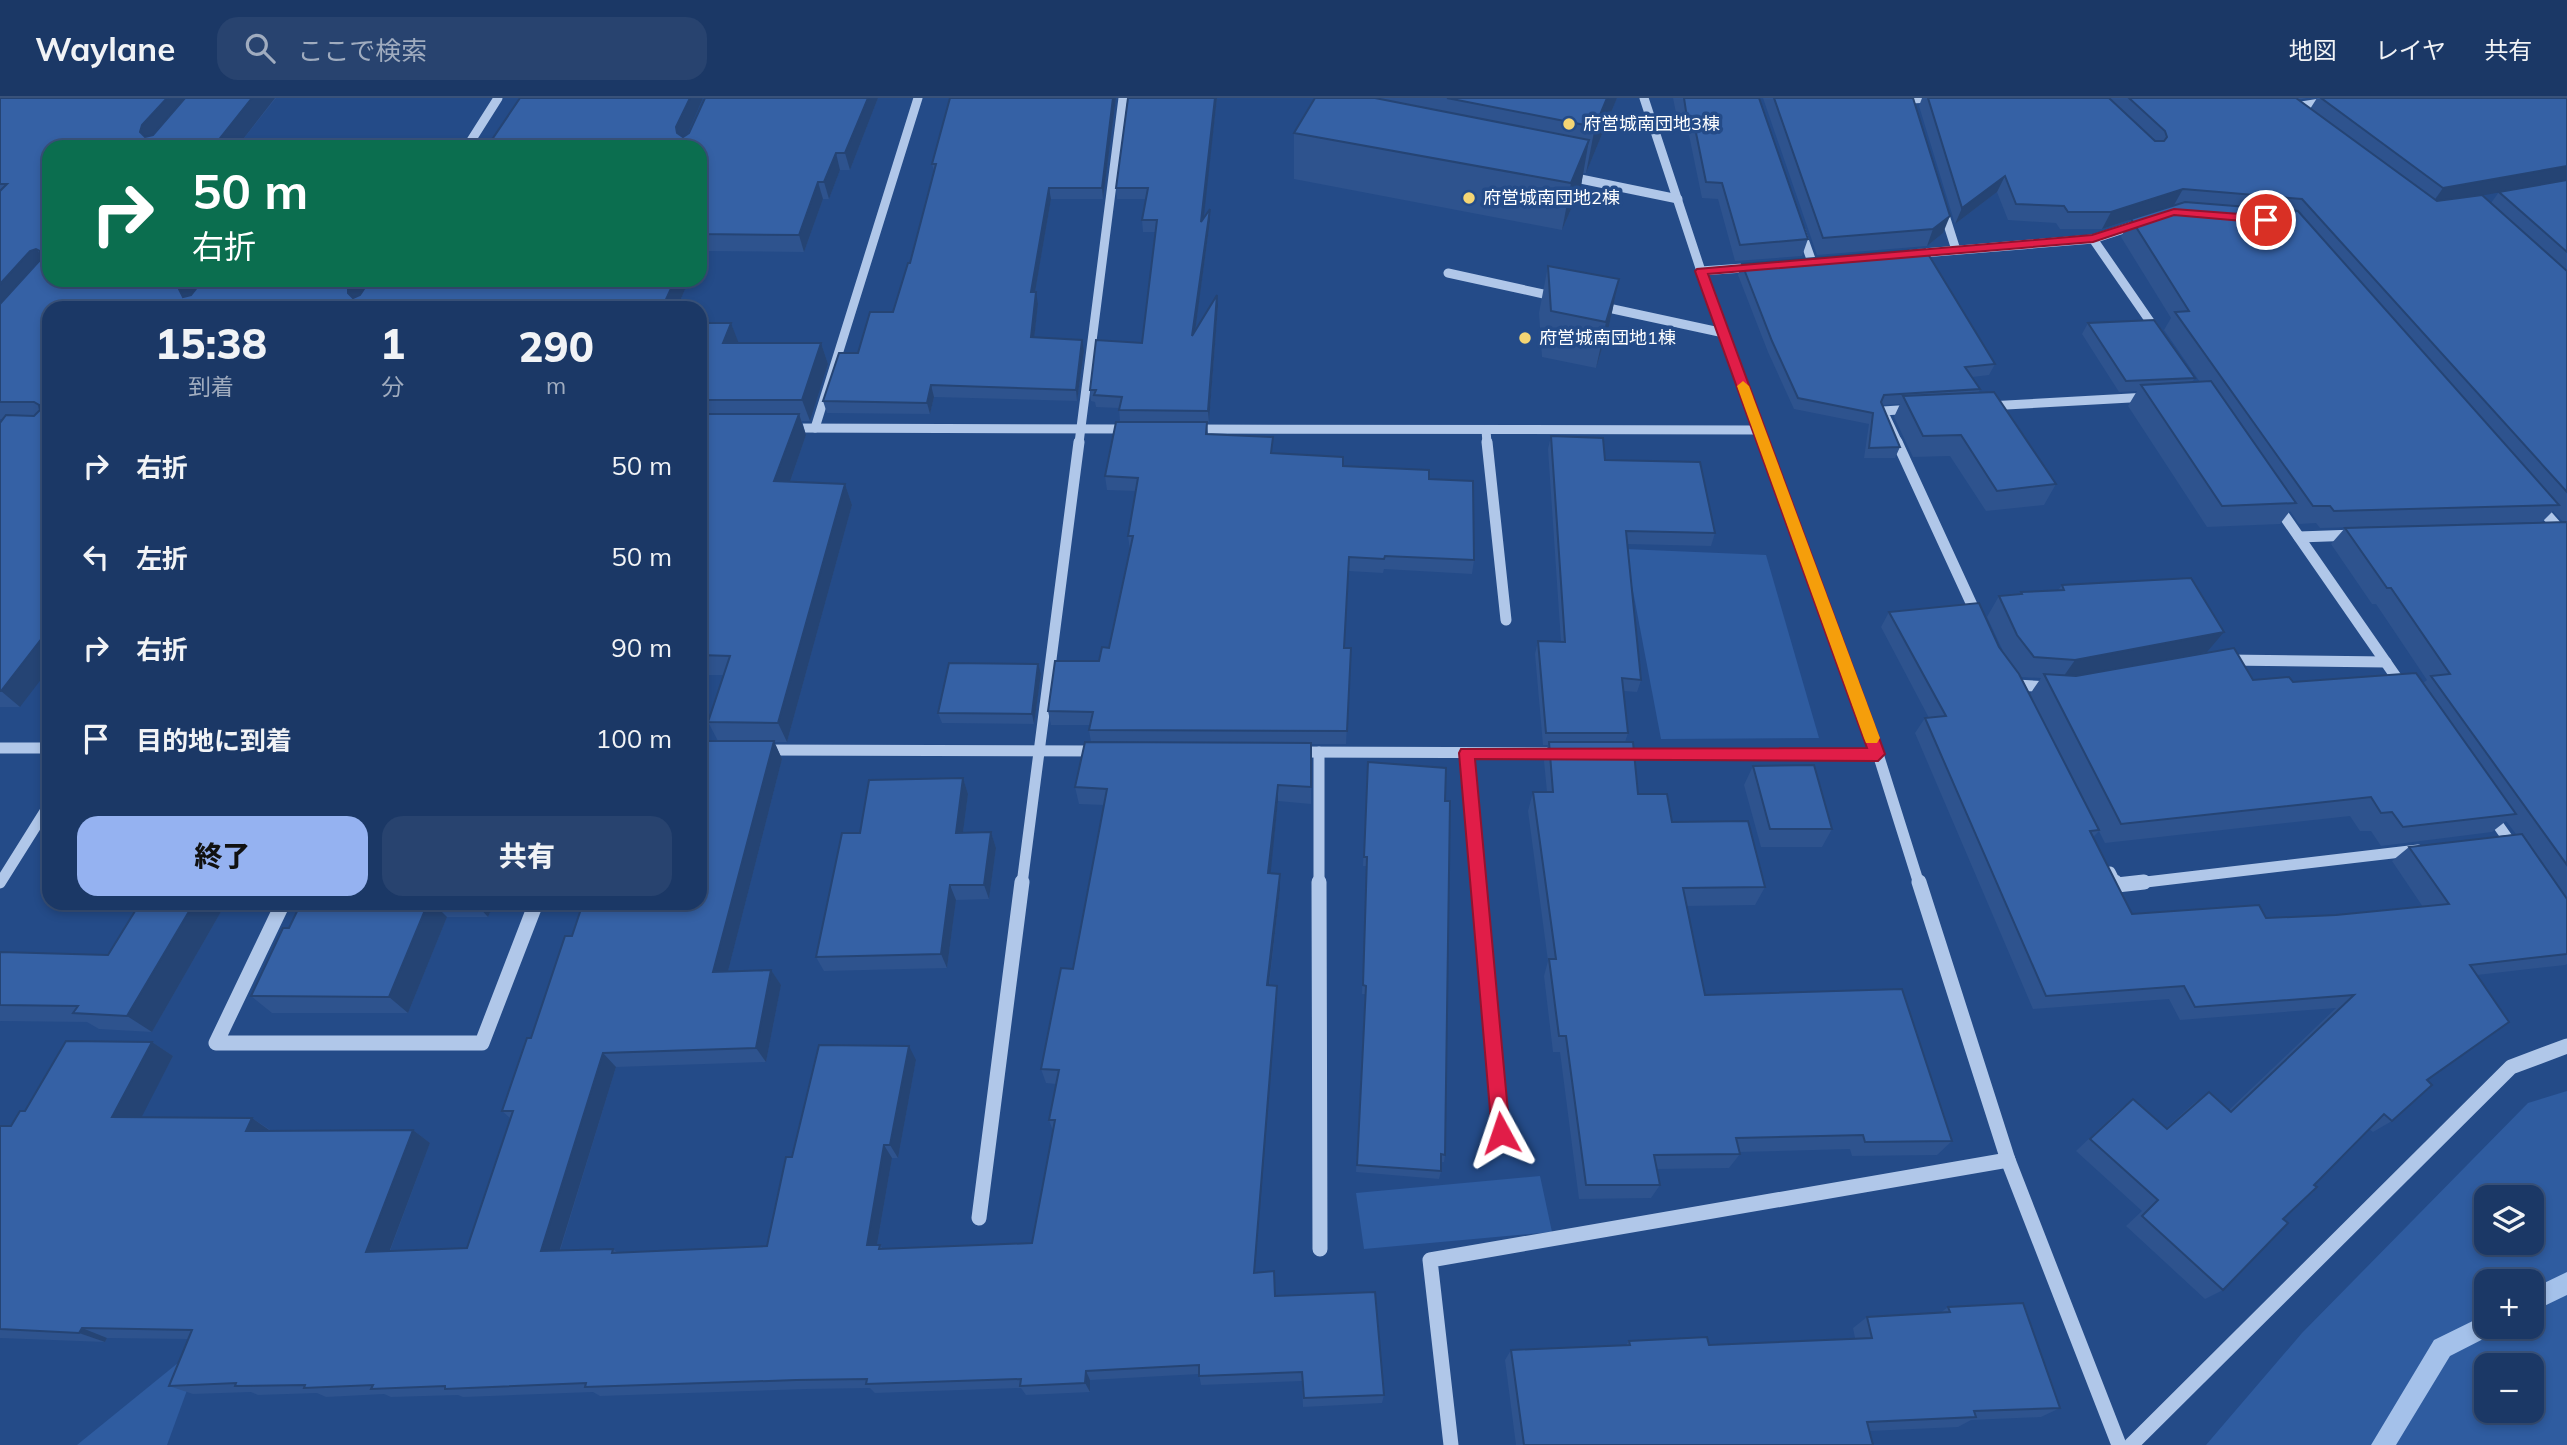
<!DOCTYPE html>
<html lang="ja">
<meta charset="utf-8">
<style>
:root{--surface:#1b3866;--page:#28436f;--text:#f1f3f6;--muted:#a0acbf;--line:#39527a;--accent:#95b2f1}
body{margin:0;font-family:Mulish,"Noto Sans JP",sans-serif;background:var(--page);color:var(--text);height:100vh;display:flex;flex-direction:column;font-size:26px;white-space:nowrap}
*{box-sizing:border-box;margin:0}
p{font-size:23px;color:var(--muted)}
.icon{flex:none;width:38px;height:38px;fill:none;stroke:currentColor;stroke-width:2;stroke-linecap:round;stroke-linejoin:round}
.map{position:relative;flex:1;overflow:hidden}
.panel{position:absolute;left:42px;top:203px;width:665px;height:609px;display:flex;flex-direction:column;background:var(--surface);border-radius:21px;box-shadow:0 4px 10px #0003,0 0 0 2px var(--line)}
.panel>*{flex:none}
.guide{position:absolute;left:42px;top:42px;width:665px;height:147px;border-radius:21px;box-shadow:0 4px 10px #0003,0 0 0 2px var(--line);background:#0b6e4f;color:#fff;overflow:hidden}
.fabs{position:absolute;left:2474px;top:1087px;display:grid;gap:14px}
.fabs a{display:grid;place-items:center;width:70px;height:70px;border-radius:14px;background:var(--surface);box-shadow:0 4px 10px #0003,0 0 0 2px var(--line);font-size:35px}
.pin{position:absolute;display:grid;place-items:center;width:60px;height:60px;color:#fff;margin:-30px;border:4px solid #fff;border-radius:50%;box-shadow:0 2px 7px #0007}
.me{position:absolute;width:77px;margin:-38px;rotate:355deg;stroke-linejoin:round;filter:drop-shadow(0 0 5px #0008)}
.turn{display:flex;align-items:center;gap:24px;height:147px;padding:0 35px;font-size:32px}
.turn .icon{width:91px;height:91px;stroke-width:2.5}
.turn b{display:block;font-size:49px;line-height:60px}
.eta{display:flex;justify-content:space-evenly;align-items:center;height:119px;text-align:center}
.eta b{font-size:42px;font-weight:800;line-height:49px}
.button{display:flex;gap:14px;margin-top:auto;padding:14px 35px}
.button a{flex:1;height:80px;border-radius:21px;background:var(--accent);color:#111;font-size:28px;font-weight:800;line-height:80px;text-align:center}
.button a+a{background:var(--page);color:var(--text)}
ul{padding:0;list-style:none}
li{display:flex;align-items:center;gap:21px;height:91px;padding:0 35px}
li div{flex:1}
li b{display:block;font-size:26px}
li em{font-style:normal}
header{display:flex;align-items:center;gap:42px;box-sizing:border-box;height:98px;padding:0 35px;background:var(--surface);border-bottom:2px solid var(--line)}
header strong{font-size:33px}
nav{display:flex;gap:38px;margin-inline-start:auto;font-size:24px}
.search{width:490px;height:63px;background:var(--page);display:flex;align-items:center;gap:18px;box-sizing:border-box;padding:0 24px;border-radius:21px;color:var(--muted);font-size:26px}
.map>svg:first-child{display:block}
</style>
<header>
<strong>Waylane</strong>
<div class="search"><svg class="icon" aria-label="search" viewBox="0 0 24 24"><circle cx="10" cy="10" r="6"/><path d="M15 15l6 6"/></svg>ここで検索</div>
<nav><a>地図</a><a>レイヤ</a><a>共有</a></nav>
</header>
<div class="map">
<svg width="2567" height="1347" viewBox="0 0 2567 1347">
<rect width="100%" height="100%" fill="#244b88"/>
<g fill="#2f5ca0" fill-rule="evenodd">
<path d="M1625,451L1766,457L1819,640L1661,641Z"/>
<path d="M2567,993V1347H2206L2302,1235L2528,1005ZM2487,1099H2532V1144H2487ZM2532,1183V1228H2487V1183ZM2532,1267V1312H2487V1267Z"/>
<path d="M1540,1078L1552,1134L1364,1151L1356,1095Z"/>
<path d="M205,1243L167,1347H77Z"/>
</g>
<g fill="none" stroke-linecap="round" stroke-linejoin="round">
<g fill="#a4c1ea" fill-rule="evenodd">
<path d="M2567,1174V1197L2532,1214V1191Z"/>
<path d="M2487,1216V1228H2498L2495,1235L2450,1258L2396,1347H2371L2434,1242Z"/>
</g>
<g stroke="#b0c7e9" stroke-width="9">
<path d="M1644,0L1701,173L1764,345"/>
<path d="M1910,1L1932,0"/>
<path d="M2289,10L2351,0"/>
<path d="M467,49L498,0"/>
<path d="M1566,78L1678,101"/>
<path d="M1943,111L1956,152"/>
<path d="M1801,133L1812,164"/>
<path d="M2093,141L2158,235"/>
<path d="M1911,156L2093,141L2142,125"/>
<path d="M1701,173L1757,169"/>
<path d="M1448,175L1557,199"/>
<path d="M1599,208L1724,235"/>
<path d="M1988,308L2148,299"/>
<path d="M790,330L1129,331"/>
<path d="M815,330L918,0"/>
<path d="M1193,331L1759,332"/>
<path d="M1486,332L1487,345"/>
<path d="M1079,345L1123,0"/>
<path d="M1898,345L1883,313L1914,311"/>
</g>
<g stroke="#b0c7e9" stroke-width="11">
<path d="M1487,344L1506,522"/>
<path d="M1764,344L1878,656L1919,786"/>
<path d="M1897,344L1978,520"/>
<path d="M2276,406L2403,589"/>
<path d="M2537,406L2567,440"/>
<path d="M2299,439L2355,437"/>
<path d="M2227,562L2386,564"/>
<path d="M2012,581L2016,587L2050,589"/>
<path d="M0,650H49"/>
<path d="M763,652L1099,653"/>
<path d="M1295,654L1561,655"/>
<path d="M1319,654V786"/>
<path d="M1467,655L1479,786"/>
<path d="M1617,656H1878"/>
<path d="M2491,717L2515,751"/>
<path d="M2110,774L2116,786"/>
<path d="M0,785L49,707"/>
<path d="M1022,786L1079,344"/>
<path d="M2129,786L2418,752"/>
</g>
<g stroke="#b0c7e9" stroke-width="15">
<path d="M1319,784L1320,1151"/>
<path d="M1479,784L1501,1035"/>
<path d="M1919,784L2008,1062L2119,1347"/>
<path d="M2115,784L2117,787L2144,784"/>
<path d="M283,805L216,945H482L536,805"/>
<path d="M979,1120L1022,784"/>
<path d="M1451,1347L1430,1162L2008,1062"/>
<path d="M2131,1347L2511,969L2567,948"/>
</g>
</g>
<g fill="#2e538e" fill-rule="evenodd">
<path d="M0,0H276L237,49H49V182H689L677,210H49L20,609H0V325L3,321H0Z"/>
<path d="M519,0H703L687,36L878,0L850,72H840L829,101H823L804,154L702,153L700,158V49L519,2Z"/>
<path d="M1116,0L1103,101H1051L1035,194L1038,206L1034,239L1084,253L1077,303L934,299L930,316L827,315L823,303L858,255L893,214L910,165L934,73L932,66Z"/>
<path d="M1217,0L1203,121L1210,123L1195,233L1218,208L1209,324H1207L1208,336L1273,355L1343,368L1429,381L1474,462L1472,476L1384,471L1383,475L1348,473L1344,550H1351L1346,646H1311V706L1278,703L1270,776L1280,792L1269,888H1277V903L1255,1175L1275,1198L1384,1297L1382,1305L1303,1309L1302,1283L1201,1287L1199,1276L1090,1282V1294L1026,1297L1021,1290L875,1295L870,1290L807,1291L600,1298L593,1294L463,1299L458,1297L391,1299L384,1296L326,1299L317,1295L258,1297L251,1294L193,1296L169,1288L188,1241L107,1240L105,1244L0,1240V1028H11L25,1013L152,944L173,958L141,1019L252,1020L272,1033L413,1032L430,1045L390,1153L467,1150L510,1020L502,1013L572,838L700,805L718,643L708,624L723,577H700V225H731L738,245H821L828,266L810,323H802L806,337L790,384L845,386L852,407L787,644H774L782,661L728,873L771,872L781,887L766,964L616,969L560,1153L613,1151L618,1155L767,1148L792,1059L916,962L898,1060H892L877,1147H880L883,1151L1032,1145L1053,1033L1049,1022L1056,986L1046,985L1041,971L1073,871L1104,707L1079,706L1075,689L1091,644L1089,632L1090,627H1051L1048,613L1099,563L1109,550L1130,452L1128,438L1136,393L1107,392L1105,378L1120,324L1119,310L1096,309L1095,304L1091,303L1090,292L1142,245L1155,134H1143L1142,122L1146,101H1117L1116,90Z"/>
<path d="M1315,0H1617L1586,75H1583L1581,88L1562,132L1294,81V35Z"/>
<path d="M1673,0H1759L1808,141L1802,158L1735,163L1718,101L1702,100L1689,37L1683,36L1680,15H1676Z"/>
<path d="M1763,0H1913L1943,135L1927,148L1817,157Z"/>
<path d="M1922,0H2307L2298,2L2310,11L2317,0H2567V866L2565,867L2477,877L2427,982L2392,1023L2373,1034L2369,1031L2314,1087L2223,1192L2205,1201L2126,1128L2142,1113L2076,1053L2118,1013L2133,1001L2166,1030L2193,1006L2209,994L2229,1012L2336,910L2180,922L2169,901L2033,911L1915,635L1925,620H1929L1881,529L1889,514L1999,549L2003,553L1987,519L1999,498L2019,496L2021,494L2058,492L2062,487L2207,554L2107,573L2293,584L2423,585L2427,582L2376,506H2372L2331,446L2345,430L2563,424L2553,413L2542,424L2320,430L2316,425L2299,426L2290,413L2280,426L2207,429L2128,308L2137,293L2119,294L2082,236L2088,225L2195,280L2192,284H2200L2164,232L2171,220L2121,139L2131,121L2174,107L2102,131H2060L2056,125L2008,122L1997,94L1955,126L1919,8ZM2566,82L2499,94L2491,105L2481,97ZM2021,579L2041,580L2030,596ZM2350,718L2360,733H2371L2381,748L2492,734L2506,723L2516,736L2409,749L2392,763L2423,809L2336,817L2266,820L2132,816L2093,739L2099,733L2105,745Z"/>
<path d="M1742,166L1995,266L1989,277L1972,279L1980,291L1978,295L2056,386L2044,407L1986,413L1950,358L1913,359L1894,319L1900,306L1882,307L1900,349L1895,360H1864L1869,326L1794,311L1768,254L1738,177Z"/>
<path d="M1548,168L1619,181L1609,228L1596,270L1542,259L1539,215Z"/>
<path d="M1551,338L1605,362L1715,435L1711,448L1627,446L1641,582L1637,594L1624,593L1628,635L1625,644L1638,696L1672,724L1765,789L1755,807L1686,808L1705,897L1952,1043L1937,1057L1852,1058L1850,1051L1739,1054L1740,1056L1729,1070L1657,1071L1660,1087L1651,1100L1579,1101L1560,954H1553L1544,878L1548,863L1528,713L1533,694H1547L1544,663L1548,647H1543L1535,556L1538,543L1561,544L1548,351Z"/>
<path d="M1041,576L1034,626L942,625L938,615Z"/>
<path d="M1753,668L1832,731L1822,749H1761L1744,687Z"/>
<path d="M1367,674L1445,703V1057L1444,1064H1441V1073L1439,1081L1356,1074L1365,896H1362L1367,768H1363Z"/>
<path d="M963,680L968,696L963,735L991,734L996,750L989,801L956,802L947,870L824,873L816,859L860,735Z"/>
<path d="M140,805H226L152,934L99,931L87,924L0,923V854L108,857Z"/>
<path d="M301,805H494L488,819H447L408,915H272L251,898L289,830Z"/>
<path d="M1948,1209L2060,1310L2041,1319L1971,1322L1958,1329L1869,1333L1873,1347H1516L1505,1262L1511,1252L1626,1247L1629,1243L1709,1247L1855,1240L1853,1230L1867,1219L1940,1215Z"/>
</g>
<g fill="#254474">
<path d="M167,0H193L153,49L140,34L142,27Z"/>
<path d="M252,0H275L237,49H213Z"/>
<path d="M690,0H703L683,46L677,35L676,29Z"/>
<path d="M868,0H878L850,72L845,55Z"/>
<path d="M1113,0H1116L1103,101L1102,90Z"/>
<path d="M1215,0H1217L1202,136L1201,124Z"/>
<path d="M1607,0H1617L1586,75L1595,29Z"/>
<path d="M1589,42L1581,88L1562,132L1571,85Z"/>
<path d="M836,55L840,72L829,101L824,84Z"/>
<path d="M2567,68V81L2566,82L2431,107L2443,90Z"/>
<path d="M2005,78L1997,94L1955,126L1962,110Z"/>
<path d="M818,84L823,101L804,154L799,137Z"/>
<path d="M1049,90L1051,101L1033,206L1031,194Z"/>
<path d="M2183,91L2174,107L2102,131L2111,114Z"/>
<path d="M1210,111V123L1193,249L1192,238Z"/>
<path d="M1950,118L1943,135L1927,148L1933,131Z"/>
<path d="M36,151L49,167L0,219V186L30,153Z"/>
<path d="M1619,181L1609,228L1596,270L1606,224Z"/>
<path d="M186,182H211L193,210L183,199L179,191Z"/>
<path d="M353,182H375L359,206L348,195V189Z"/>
<path d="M675,182H689L677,210H662Z"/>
<path d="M1036,194L1038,206L1033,250L1031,239Z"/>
<path d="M1217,197L1218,208L1209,324L1208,313Z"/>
<path d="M731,225L739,246L723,245Z"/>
<path d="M1082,242L1084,253L1077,303L1076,292Z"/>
<path d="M821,245L828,266L810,323L802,302Z"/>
<path d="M931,287L934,299L930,316L927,305Z"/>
<path d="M799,316L806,337L783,404L774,383Z"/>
<path d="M845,386L852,407L787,644L778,625Z"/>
<path d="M49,531V571L20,609L1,593Z"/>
<path d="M2224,534L2207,554L2061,582L2075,562Z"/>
<path d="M1038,566L1041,576L1034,626L1032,616Z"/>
<path d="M774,643L782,661L724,889L713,874Z"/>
<path d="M963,680L968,696L961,750L956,735Z"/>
<path d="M1278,687V703L1269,791L1268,775Z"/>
<path d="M991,734L996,750L989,801L984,787Z"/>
<path d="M1280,776V792L1267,902V887Z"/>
<path d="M950,787L956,802L947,870L941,856Z"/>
<path d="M194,805H226L152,934L127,918Z"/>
<path d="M428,805H433L447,819L408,915L389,899Z"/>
<path d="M475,805H494L488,819Z"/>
<path d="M771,872L781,887L766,964L756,950Z"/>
<path d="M1277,888V903L1254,1185V1175Z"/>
<path d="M152,944L173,958L135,1032L112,1019Z"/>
<path d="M909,948L916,962L898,1060L890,1047Z"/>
<path d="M603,955L616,969L556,1164L541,1153Z"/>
<path d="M252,1020L272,1034L246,1033Z"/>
<path d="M413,1032L430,1045L385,1165L366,1154Z"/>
<path d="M884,1047L892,1060L875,1158L867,1147Z"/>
<path d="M82,1230L107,1240L105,1244L79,1235Z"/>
<path d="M1086,1273L1090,1282V1294L1085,1285Z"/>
</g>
<g fill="#3561a5" stroke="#254474" stroke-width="2">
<path d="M0,0H167L142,27L140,34L145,39L153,37L185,0H252L213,49H49V182H186L179,191L183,199L191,197L203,182H353L348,189V195L353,200L360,197L370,182H675L662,210H49V531L1,593H0V325L6,317L34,318L40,312L39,307L34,304H0V206L40,162V153L36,151L30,153L0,186V93L7,86H0Z"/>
<path d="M520,0H690L676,29L677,35L683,39L689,35L705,0H868L845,55H836L824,84H818L799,137L700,136V49H487Z"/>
<path d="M950,0H1113L1102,90H1049L1031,194H1036L1031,239L1082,242L1076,292L931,287L927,305L823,303L839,255H858L870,214H893L908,165H910L936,66H932Z"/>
<path d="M1128,0H1215L1201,124L1210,111L1192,238L1217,197L1208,313L1119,312L1122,299L1094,297L1096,292H1090L1096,242L1142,245L1157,122H1142L1148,90H1116Z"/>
<path d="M1315,0H1375L1589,42L1571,85L1294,35Z"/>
<path d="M1447,0H1607L1595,29Z"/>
<path d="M1684,0H1759L1808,141L1740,147L1722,85L1706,84L1693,20H1687Z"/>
<path d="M1774,0H1913L1950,118L1933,131L1823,140Z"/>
<path d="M1928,0H2109L2155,43H2164L2167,39L2165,33L2129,0H2296L2437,103L2482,97L2567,173V394L2302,101L2183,91L2111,114H2068L2064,108L2016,106L2005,78L1962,110Z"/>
<path d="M2321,0H2567V68L2443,90Z"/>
<path d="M2567,82V154L2499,94Z"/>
<path d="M2185,104L2298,113L2559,407L2334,413L2330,408H2313L2175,214L2189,213L2131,121Z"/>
<path d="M1925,151L1995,266L1965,269L1980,291L1884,297L1881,304L1900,349L1869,350L1873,315L1798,300L1772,243L1742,166Z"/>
<path d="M1548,168L1619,181L1606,224L1551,213Z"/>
<path d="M2154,222L2195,280L2126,283L2088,225Z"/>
<path d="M700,225H731L723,245H821L802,302H700Z"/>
<path d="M2211,283L2296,405L2222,408L2141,287Z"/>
<path d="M1994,294L2056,386L1997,393L1961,337L1923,338L1903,298Z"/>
<path d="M700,316H799L774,383L845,386L778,625L708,624L730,558L700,557Z"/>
<path d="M1116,324H1207L1206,336L1273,339L1271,355L1343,359V368L1429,372V381L1473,383L1474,462L1385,458L1384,461L1349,459L1344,550H1351L1347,633L1089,632L1093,614L1048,613L1055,563H1099L1102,549L1109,550L1133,438H1128L1138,380L1105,378Z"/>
<path d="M1551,338L1603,340L1605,362L1700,364L1715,435L1626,433L1641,582L1622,580L1628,635H1546L1538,543L1565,544Z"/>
<path d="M2567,424V767L2431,578L2450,576L2391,490H2387L2345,430Z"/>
<path d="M2191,480L2224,534L2075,562L2034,559L2017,537L1999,498L2022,496L2021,494L2064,492L2062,487Z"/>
<path d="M1979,505L1999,549L2019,576L2099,732L2090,733L2132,816L2259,807L2266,820L2336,817L2449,806L2409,749L2522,736L2567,801V856L2470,867L2509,924L2427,982L2432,987L2392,1023L2384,1016L2314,1087L2317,1089L2283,1121L2288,1125L2223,1192L2142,1118L2158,1102L2090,1041L2133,1001L2167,1031L2209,994L2231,1014L2354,897L2195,909L2184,888L2046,898L1925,620L1946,618L1889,514Z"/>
<path d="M2234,550L2253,582L2289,579L2293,584L2416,575L2516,716L2403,729L2392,714L2381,715L2371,699L2121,726L2044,576L2076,578Z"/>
<path d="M949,565L1038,566L1032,616L938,615Z"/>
<path d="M703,643H774L713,874L771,872L756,950L603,955L541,1153L613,1151L612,1155L767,1148L786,1059H792L819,947L909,948L890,1047H884L867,1147H880L879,1151L1032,1145L1055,1022H1049L1059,972L1041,971L1061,870L1073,871L1107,691L1075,689L1085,644L1311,645V689L1278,687L1268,775L1280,776L1267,887L1277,888L1254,1175L1274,1173L1275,1198L1375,1194L1384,1297L1304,1300L1302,1274L1199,1278V1267L1086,1273L1085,1285L1020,1288L1021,1281L866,1286L867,1281L796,1282L585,1289L586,1285L445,1291V1288L371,1291L373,1287L304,1290L305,1287L235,1288L236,1285L169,1288L192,1232L82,1230L79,1235L0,1231V1028H11L20,1013H25L66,943L152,944L112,1019L252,1020L246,1033L413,1032L366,1154L467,1150L513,1013H502L527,940H531L565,838H572L583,805H700V653Z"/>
<path d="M1549,644H1633L1638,696H1667L1672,724L1748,723L1765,789L1683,790L1705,897L1902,891L1952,1043L1865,1044L1863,1037L1736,1040L1740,1056L1654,1057L1660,1087H1586L1566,938H1559L1549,861H1556L1533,694H1553Z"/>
<path d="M1368,664L1446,670L1445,703H1450L1445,1057L1441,1056V1073L1357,1067L1366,888L1363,887L1367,759H1364Z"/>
<path d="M1814,667L1832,731H1770L1753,668Z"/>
<path d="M963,680L956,735L991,734L984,787H950L941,856L816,859L842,735H860L869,682Z"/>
<path d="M140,805H194L127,918L73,915L78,908L0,907V854L108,857Z"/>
<path d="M301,805H428L389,899L251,898L283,830H289Z"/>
<path d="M2023,1205L2060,1310L1974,1313L1976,1319L1867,1324L1873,1347H1524L1511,1252L1630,1247L1629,1243L1707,1239L1709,1247L1872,1240L1867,1219L1950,1214L1948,1209Z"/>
</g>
<path fill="#e11d48" stroke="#92132f" stroke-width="2" d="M2174,111L2266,118L2272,122L2266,125L2174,117L2093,144L1708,176L1885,656L1878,663L1475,661L1510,1035L1508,1041L1501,1044L1494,1041L1492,1035L1459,655L1461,651L1867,650L1695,173L1697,171L2092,137Z"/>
<path fill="#f59e0b" d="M1743,283L1749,288L1880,640L1877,645H1866L1864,640L1737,288Z"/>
<g fill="#f4d574" stroke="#244b88" stroke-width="2.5">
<circle cx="1569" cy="26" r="7"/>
<circle cx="1469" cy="100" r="7"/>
<circle cx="1525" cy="240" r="7"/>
</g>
<g text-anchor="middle" stroke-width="7" stroke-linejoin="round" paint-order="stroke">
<g font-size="18" fill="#fff" stroke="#244b88" text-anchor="start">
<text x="1583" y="32">府営城南団地3棟</text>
<text x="1483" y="106">府営城南団地2棟</text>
<text x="1539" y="246">府営城南団地1棟</text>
</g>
</g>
</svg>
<div class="fabs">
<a><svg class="icon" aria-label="layers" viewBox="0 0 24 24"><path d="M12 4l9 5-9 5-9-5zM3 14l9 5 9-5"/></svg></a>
<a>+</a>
<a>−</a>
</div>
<div class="pin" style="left:2266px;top:122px;background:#d93025"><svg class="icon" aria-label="arrive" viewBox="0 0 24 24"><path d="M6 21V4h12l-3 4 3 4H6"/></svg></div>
<svg class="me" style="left:1501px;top:1035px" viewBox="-20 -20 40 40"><path d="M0-17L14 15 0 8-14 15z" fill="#e11d48" stroke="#fff" stroke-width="4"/></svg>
<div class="guide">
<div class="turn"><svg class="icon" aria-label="right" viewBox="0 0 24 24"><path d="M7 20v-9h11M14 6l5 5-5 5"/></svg><div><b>50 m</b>右折</div></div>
</div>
<section class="panel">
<div class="eta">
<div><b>15:38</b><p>到着</p></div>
<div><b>1</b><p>分</p></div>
<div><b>290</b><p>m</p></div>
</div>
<ul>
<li><svg class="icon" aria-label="right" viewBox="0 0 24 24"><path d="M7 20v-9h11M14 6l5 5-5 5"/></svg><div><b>右折</b></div><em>50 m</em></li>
<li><svg class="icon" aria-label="left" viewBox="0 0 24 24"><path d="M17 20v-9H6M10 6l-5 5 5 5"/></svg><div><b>左折</b></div><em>50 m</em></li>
<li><svg class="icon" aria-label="right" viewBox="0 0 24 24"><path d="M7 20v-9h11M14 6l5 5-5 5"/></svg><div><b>右折</b></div><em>90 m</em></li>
<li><svg class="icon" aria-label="arrive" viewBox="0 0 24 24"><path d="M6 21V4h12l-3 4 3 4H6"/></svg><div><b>目的地に到着</b></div><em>100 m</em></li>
</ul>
<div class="button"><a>終了</a><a>共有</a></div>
</section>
</div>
